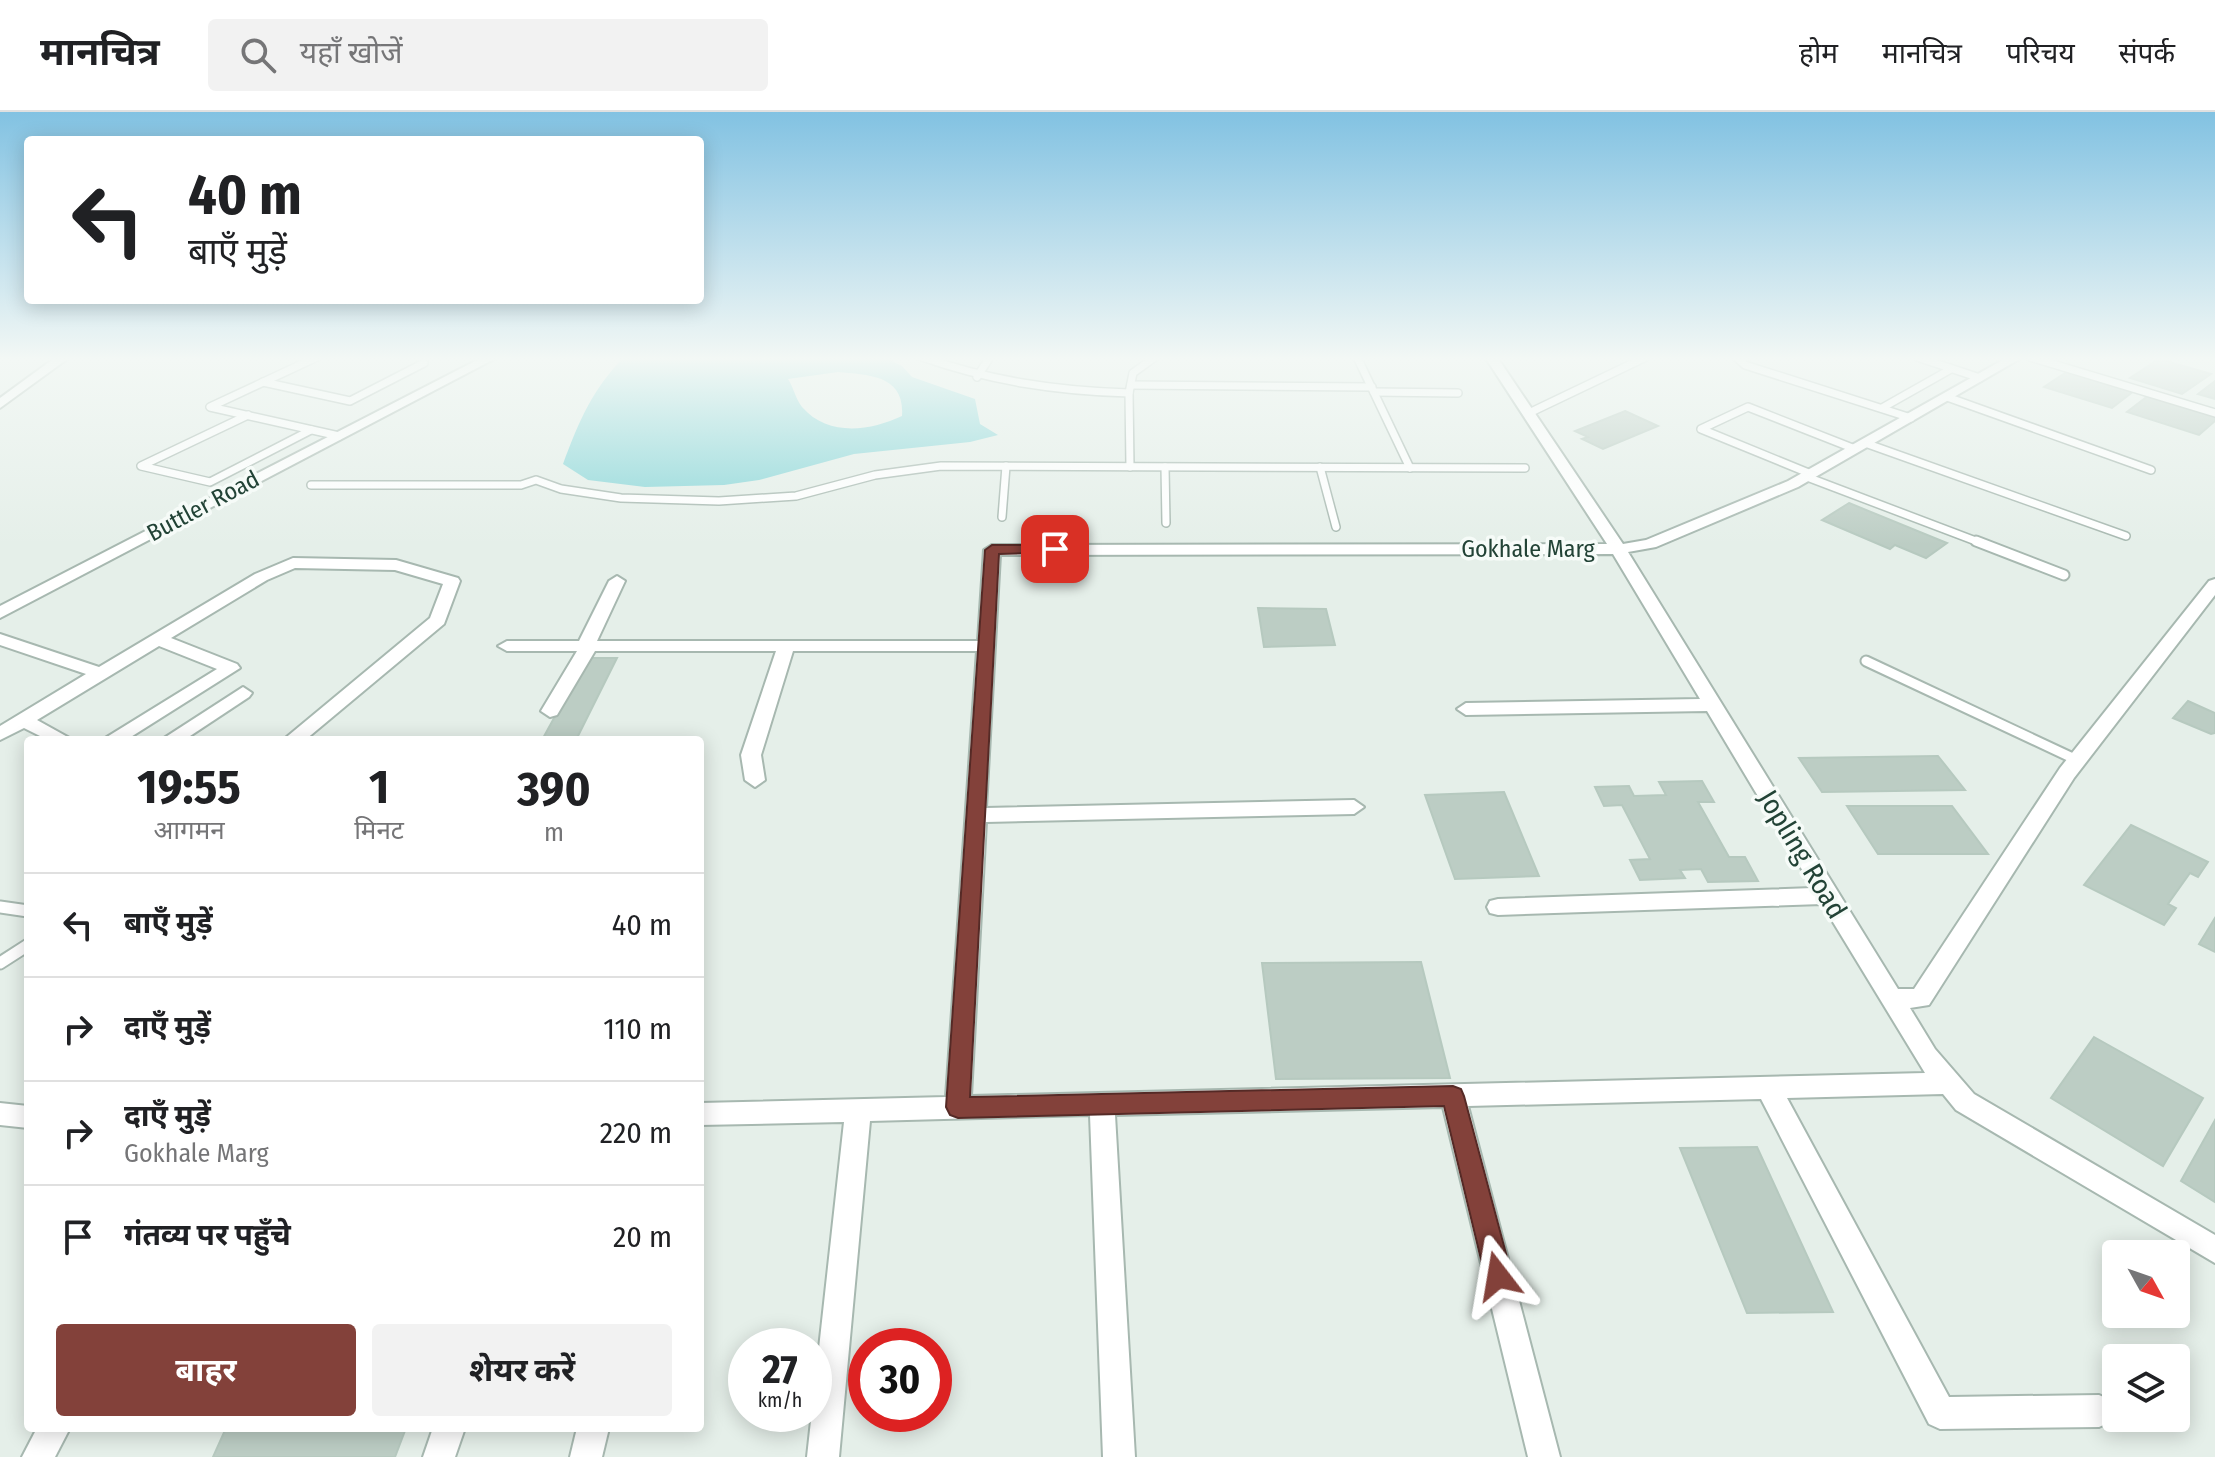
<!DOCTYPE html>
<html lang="hi">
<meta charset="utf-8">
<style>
:root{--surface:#fff;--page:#f2f2f2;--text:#202124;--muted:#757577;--line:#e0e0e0;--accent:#83413a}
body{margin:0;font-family:"Fira Sans Condensed","Noto Sans Devanagari",sans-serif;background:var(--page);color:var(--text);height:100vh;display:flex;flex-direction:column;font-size:30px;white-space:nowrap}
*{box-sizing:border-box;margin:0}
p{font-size:26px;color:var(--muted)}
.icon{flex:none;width:44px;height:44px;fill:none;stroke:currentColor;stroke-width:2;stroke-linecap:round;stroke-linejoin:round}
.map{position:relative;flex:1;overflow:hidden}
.panel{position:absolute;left:24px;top:624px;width:680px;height:696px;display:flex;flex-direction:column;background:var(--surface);border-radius:8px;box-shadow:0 4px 20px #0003}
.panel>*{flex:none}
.banner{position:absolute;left:24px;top:24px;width:680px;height:168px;border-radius:8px;box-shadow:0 4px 20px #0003;background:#fff;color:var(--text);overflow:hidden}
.needle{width:52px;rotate:130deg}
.controls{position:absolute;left:2102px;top:1128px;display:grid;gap:16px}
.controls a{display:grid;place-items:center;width:88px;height:88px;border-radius:8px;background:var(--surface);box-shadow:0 4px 20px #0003;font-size:40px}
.speed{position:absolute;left:728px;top:1216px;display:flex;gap:16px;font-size:40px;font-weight:700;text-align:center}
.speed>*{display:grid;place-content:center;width:104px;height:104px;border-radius:50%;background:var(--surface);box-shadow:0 4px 20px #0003;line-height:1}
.speed small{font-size:20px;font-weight:400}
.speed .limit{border:12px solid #d22;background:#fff;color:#111}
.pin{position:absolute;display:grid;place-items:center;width:68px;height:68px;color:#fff;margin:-34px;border-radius:16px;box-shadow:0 4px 12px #0006}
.me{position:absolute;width:88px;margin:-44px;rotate:346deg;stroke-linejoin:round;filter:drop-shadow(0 0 6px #0008)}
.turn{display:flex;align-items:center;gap:28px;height:168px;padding:0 32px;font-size:36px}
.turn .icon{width:104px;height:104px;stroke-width:2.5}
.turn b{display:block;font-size:56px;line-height:68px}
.eta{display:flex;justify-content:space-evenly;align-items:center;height:136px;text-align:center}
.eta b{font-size:48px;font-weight:700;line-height:56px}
.action{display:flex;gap:16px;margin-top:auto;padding:16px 32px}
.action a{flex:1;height:92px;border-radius:8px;background:var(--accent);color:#fff;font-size:32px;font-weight:700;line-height:92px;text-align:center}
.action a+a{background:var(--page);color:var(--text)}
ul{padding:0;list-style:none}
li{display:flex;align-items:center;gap:24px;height:104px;padding:0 32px;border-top:2px solid var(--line)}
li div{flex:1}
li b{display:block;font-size:30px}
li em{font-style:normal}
header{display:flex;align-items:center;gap:48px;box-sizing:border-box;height:112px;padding:0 40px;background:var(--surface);border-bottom:2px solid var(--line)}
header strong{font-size:38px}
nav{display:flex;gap:44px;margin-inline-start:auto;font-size:28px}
.search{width:560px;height:72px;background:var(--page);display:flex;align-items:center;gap:20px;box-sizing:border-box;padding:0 28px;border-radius:8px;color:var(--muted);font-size:30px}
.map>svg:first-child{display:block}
</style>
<header>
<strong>मानचित्र</strong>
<div class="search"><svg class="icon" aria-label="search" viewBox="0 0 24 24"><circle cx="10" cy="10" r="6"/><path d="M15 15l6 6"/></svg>यहाँ खोजें</div>
<nav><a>होम</a><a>मानचित्र</a><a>परिचय</a><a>संपर्क</a></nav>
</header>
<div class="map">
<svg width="2215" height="1345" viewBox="0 0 2215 1345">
<rect width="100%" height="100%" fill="#e5efe9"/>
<path fill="#89d6d8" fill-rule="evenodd" d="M624,245H884L902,254L912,265L975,287L980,312L998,323L970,330L854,342L759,368L724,373L645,375L588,368L563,352C579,309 592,278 624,245ZM838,260C869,263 905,263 902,304C870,319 828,325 802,295C795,286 794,276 788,267Z"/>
<g fill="#bccdc4" stroke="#b6c9bf" stroke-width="2">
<path d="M2159,247L2211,262L2182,282L2130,266Z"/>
<path d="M2068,259L2134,279L2112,296L2044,275Z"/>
<path d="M2215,269V287L2198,282Z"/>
<path d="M2149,283L2215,303V309L2199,323L2127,300Z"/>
<path d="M1625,299L1658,314L1603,337L1582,327L1588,325L1575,319Z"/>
<path d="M1849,391L1947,431L1926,446L1895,433L1890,437L1822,408Z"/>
<path d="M1258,496L1326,497L1335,533L1264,535Z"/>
<path d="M587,546H617L576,628H542Z"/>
<path d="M2188,589L2215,601V621L2211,622L2173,606Z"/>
<path d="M1938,644L1965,678L1822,680L1799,646Z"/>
<path d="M1702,669L1714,690H1698L1729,745H1745L1758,769L1708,770L1701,757L1680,758L1685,766L1640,768L1630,748L1650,747L1622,693L1604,694L1595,675L1629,674L1634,684L1666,683L1659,670Z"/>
<path d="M1504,680L1539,764L1455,767L1425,683Z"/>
<path d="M1847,694H1952L1988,742H1878Z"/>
<path d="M2131,713L2208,750L2198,765L2190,761L2168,792L2176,796L2164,813L2084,773Z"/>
<path d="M2215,806V840L2199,832Z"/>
<path d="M1421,850L1450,966L1276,967L1262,851Z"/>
<path d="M2094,925L2203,986L2163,1054L2051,986Z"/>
<path d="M2215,1008V1090L2181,1069Z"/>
<path d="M1757,1035L1833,1200L1747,1201L1680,1036Z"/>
<path d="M226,1316H406L395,1345H213Z"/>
</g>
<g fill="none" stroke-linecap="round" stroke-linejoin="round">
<g stroke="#a7b8b0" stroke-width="10">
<g id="lane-far2">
<path d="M317,245L210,295L339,324"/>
<path d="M922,245C991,269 1056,279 1129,281"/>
<path d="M1357,245L1410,356"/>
<path d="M1736,245L1745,253L1911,306"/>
<path d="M1917,245L1980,266"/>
<path d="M2030,245L2215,301"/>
<path d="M977,265L990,245"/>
<path d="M263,270L350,289L424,251"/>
<path d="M1131,273L1372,275"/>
<path d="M1374,280L1458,281"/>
<path d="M1947,285L2151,358"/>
<path d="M1882,296L1951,257"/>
<path d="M1529,301L1646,245"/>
<path d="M248,303L141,354L210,370L311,318"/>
<path d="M1865,331L2126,424"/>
<path d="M1130,355L1129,281L1133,261L1155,245"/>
<path d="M1165,355L1166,411"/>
<path d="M1320,355L1336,415"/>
<path d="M1811,362L1701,317L1748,295L1855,337"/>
<path d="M1807,365L1981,431"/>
<path d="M311,373H521L536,368L561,377L621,386L719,389L796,384L875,363L941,354L1525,356"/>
<path d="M1002,405L1006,354"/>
</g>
</g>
<g stroke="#a7b8b0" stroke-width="13">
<g id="lane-far1">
<path d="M1976,429L2064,463"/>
<path d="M1866,549L2077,648"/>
</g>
</g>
<g stroke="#a7b8b0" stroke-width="15">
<g id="lane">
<path d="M0,795L28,799"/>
<path d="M0,851L28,833"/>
</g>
</g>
<g stroke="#a7b8b0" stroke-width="4">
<g id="street">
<path d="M56,245H70L0,296V286Z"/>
<path d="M483,245H498L0,506V494Z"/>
<path d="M1485,245H1497L1623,432L1646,428L1788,369L2008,245H2023L1798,375L1656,435L1628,440L1898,877H1914L2060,656L2209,469L2215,467V483L2074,666L1929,893L1910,896L1935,937L1974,982L2215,1123V1151L1956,998L1943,982L1787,986L1949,1285L2099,1283L2110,1288L2115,1299L2110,1310L2099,1315L1940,1317L1929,1312L1761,987L1468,994L1560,1345H1528L1443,995L1115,1003L1135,1345H1103L1090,1003L870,1009L839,1345H807L844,1010L700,1013V991L946,985L977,539H793L761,643L765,668L755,675L745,668L741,643L776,539H595L557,603L550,605L541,599L577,539H507L498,534L507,529H579L609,469L617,464L625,469L597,529H978L984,438L992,433L1607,432ZM1613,442L1700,587L1466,591L1457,597L1466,603L1707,599L1813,776L1498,787L1490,789L1487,795L1490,801L1498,803L1822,792L1925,961L971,984L986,710L1354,702L1364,695L1354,688L986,696L1000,443Z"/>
<path d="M293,446L396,448L458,466L460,469L444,512L305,628H283L430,506L443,472L395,458L295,456L267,468L171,526L237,552L240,556L126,628H102L217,557L159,534L37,608L73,628H48L24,616L0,628V614L86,562L0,533V522L99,555L255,462Z"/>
<path d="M243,575L252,581L249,585L184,628H161Z"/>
<path d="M0,991L28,994V1016L0,1013Z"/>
<path d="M37,1316H70L55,1345H22Z"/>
<path d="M433,1316H465L455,1345H423Z"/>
<path d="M577,1316H609L602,1345H570Z"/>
</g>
</g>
<use href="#lane-far2" stroke="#fff" stroke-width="7"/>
<use href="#lane-far1" stroke="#fff" stroke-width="9"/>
<use href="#lane" stroke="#fff" stroke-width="11"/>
<use href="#street" fill="#fff" fill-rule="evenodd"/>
</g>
<linearGradient id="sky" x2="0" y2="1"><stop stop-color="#82c2e2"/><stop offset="0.57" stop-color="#f3f8f5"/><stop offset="1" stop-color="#f3f8f5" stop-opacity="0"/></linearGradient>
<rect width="2215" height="433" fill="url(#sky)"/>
<path fill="#83413a" stroke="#552a26" stroke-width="2" d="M1055,433L1062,437L1060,440L999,442L970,985L1453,974L1461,977L1464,984L1512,1164L1508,1173L1498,1177L1489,1173L1485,1164L1444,994L958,1006L950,1003L946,995L985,438L992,433Z"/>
<g text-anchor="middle" stroke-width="7" stroke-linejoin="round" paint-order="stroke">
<g font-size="24" fill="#224336" stroke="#f6fbf8">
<text transform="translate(203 394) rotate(-28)" y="8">Buttler Road</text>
<text x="1528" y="445">Gokhale Marg</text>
</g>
<g font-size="28" fill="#224336" stroke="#f6fbf8">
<text transform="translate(1803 742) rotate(59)" y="10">Jopling Road</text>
</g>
</g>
</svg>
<div class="controls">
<a><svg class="needle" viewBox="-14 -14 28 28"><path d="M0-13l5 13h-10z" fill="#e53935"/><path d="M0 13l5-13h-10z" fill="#757577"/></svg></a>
<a><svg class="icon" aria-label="layers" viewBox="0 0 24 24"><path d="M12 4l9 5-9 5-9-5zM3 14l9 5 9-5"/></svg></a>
</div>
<div class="speed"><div>27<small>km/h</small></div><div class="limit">30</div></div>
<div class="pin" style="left:1055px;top:437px;background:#d93025"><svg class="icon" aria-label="arrive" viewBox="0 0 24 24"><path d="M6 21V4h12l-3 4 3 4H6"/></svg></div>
<svg class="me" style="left:1498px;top:1164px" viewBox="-20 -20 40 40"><path d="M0-17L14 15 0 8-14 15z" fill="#83413a" stroke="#fff" stroke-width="4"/></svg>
<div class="banner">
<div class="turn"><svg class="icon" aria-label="left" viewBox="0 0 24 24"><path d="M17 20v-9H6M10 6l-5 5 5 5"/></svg><div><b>40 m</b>बाएँ मुड़ें</div></div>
</div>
<section class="panel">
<div class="eta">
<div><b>19:55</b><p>आगमन</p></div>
<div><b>1</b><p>मिनट</p></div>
<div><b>390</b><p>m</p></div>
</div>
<ul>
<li><svg class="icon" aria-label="left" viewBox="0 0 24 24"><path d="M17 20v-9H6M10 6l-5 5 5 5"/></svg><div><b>बाएँ मुड़ें</b></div><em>40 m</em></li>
<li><svg class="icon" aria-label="right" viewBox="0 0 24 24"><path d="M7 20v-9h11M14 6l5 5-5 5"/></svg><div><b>दाएँ मुड़ें</b></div><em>110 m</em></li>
<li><svg class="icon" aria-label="right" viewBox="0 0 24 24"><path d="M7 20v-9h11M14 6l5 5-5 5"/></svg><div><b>दाएँ मुड़ें</b><p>Gokhale Marg</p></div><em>220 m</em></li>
<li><svg class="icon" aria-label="arrive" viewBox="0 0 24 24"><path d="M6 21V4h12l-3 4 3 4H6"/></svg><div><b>गंतव्य पर पहुँचे</b></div><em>20 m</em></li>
</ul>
<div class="action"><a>बाहर</a><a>शेयर करें</a></div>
</section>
</div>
